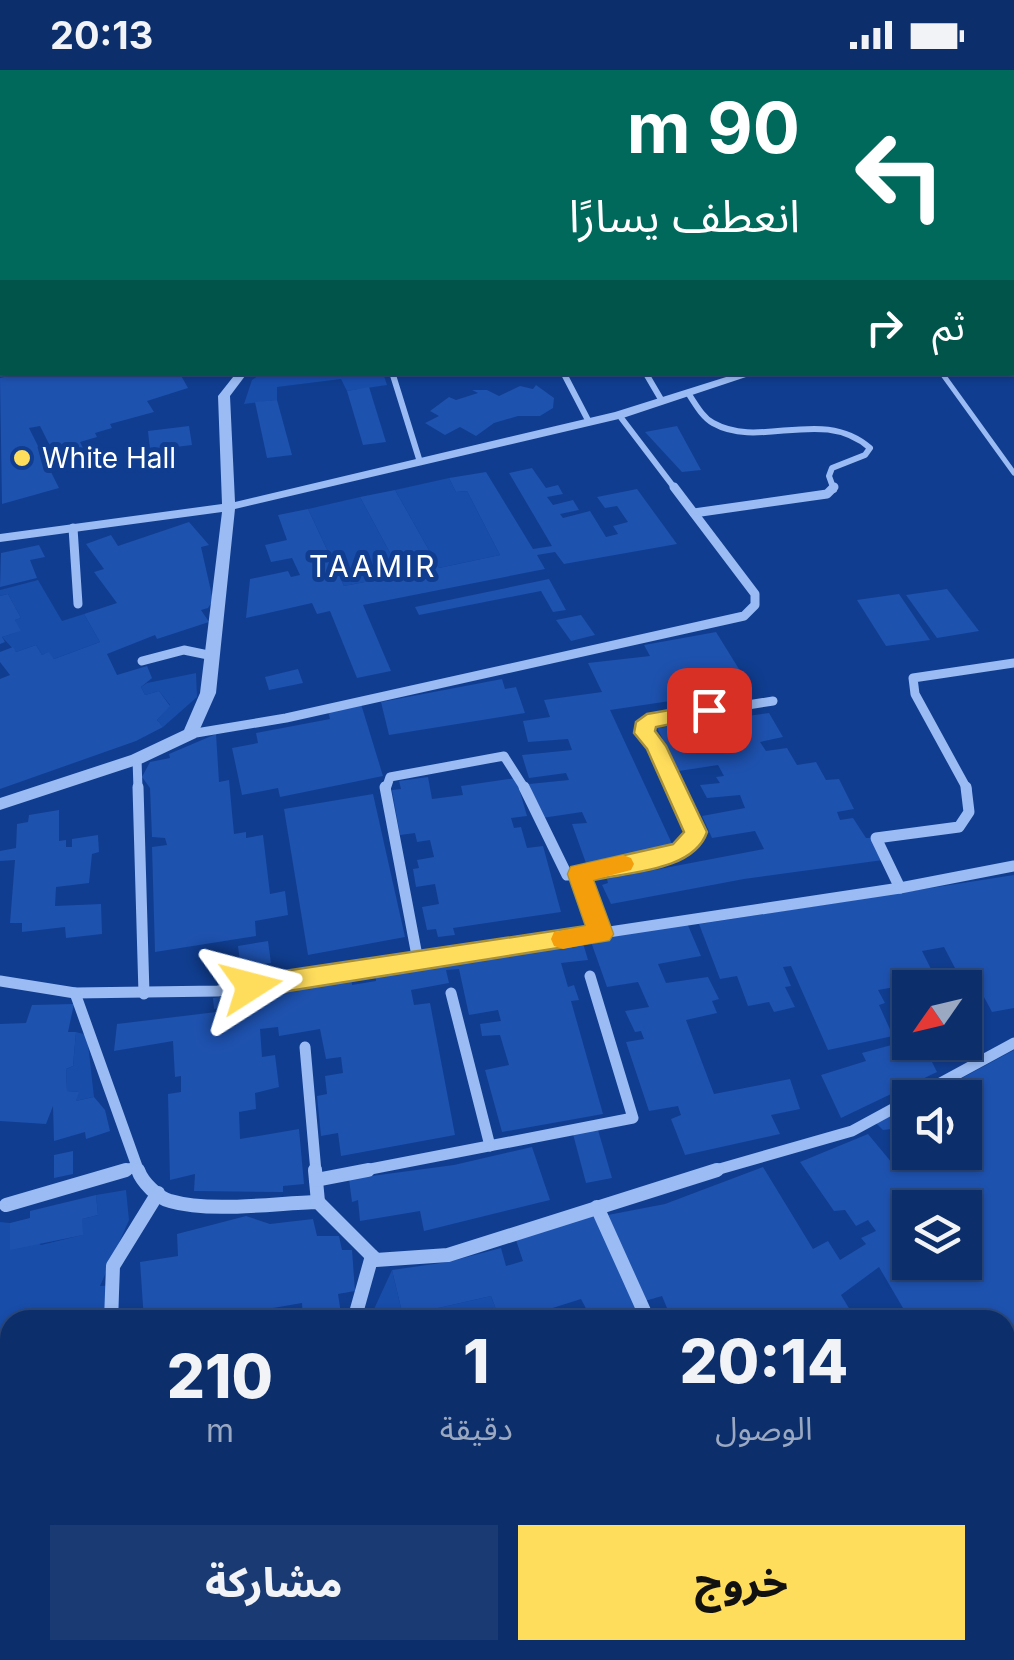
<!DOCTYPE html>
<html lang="ar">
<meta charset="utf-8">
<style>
:root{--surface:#0c2e6b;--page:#1a3a73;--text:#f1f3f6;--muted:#9aa8c1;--line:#2c4a7e;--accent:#ffdd5c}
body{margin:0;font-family:Inter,"Noto Sans Arabic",sans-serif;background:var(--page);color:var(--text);direction:rtl;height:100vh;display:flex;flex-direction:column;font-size:38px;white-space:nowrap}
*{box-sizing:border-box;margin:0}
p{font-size:32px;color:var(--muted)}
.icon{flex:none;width:55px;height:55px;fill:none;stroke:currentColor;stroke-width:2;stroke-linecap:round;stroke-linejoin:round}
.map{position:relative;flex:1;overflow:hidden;direction:ltr}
.sheet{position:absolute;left:0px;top:1240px;width:1015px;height:350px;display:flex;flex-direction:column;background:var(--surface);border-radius:30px 30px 0 0;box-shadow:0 2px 8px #0004,0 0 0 2px var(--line);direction:rtl}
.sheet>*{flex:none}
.hud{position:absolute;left:0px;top:0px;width:1015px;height:305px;box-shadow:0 2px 8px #0004,0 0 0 2px var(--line);direction:rtl;background:#00695c;color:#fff;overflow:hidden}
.needle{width:65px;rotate:236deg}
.buttons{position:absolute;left:892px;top:900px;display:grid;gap:20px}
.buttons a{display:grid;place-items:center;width:90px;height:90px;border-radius:0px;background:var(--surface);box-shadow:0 2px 8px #0004,0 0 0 2px var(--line);font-size:50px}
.pin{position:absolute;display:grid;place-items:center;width:85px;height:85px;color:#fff;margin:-42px;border-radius:20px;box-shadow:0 5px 15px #0006}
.me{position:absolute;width:110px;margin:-55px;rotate:81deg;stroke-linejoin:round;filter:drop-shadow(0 0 8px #0008)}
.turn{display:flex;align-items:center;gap:35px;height:210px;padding:0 50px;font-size:45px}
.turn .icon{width:130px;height:130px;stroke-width:2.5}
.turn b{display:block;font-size:70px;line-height:85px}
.then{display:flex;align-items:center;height:95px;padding:0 50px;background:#0003;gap:20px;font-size:38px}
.eta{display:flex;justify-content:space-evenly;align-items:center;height:170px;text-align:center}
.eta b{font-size:60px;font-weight:800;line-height:70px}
.cta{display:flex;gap:20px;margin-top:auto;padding:20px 50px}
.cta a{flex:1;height:115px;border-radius:0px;background:var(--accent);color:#111;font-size:40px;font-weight:800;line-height:115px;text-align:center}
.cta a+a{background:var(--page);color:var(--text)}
.status{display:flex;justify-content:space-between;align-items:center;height:70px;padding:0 50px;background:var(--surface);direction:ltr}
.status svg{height:28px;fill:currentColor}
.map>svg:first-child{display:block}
</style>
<div class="status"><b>20:13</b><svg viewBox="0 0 49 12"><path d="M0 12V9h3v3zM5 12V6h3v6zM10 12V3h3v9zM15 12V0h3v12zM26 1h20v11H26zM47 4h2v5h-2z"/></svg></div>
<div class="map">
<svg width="1014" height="1590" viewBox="0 0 1014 1590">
<rect width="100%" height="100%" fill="#103d8f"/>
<g fill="#184daa">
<path d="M262,303H383L387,315L347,321L341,309L277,317V330L244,334L252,310Z"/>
<path d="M449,408L456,422L467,421L500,485L439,498L395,420Z"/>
<path d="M360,427L402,505L344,516L308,439Z"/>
<path d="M38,510L62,551L84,544L100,572L54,589L49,583L42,585L36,575L16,582L2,567L20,561L15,550L21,548L8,524L0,526V520Z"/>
<path d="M196,603L197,627L163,657L157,650L170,635L159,621L145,625L141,617L147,613Z"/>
<path d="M76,962L87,965L94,1027L76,1031L78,1022L67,1021L66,999L73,996Z"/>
<path d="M126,1120L129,1150L100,1216L119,1215V1250H10V1577L0,1579V1152L10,1153L41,1175L82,1165V1149L98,1145L96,1125Z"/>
<path d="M392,1200L403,1246L491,1226L500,1250H369Z"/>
<path d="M1005,1563L1014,1590L917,1589L937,1580H1005Z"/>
</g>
<g fill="#1e52af" fill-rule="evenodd">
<path d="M25,302H179L188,318L147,331L154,342L110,354L112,358L95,363L97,367L80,372L84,380L56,388L40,356L29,358L59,418L2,434L0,308Z"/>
<path d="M536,315L554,328L553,338L540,346H518L494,353L476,366L460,357L445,365L425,353L439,346L430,341L449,327L456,330L478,323L472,320H487L499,326L520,316L533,319Z"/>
<path d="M369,317L386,372L363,375L347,321Z"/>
<path d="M277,330L292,385L267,388L255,332Z"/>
<path d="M189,356L192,375L150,380L148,361Z"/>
<path d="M677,356L701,400L682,402L645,362Z"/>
<path d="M532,398L546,418L558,415L563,424L547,427L553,435L573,430L579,440L560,444L563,448L590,441L606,467L618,464L613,456L628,452L617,436L605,438L597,427L637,419L677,474L564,494L555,482L537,485L545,499L363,535L391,601L357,608L330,541L317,544L312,533L246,548L250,509L288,501L291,507L300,505L292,488L271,492L265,475L287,470L278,445L308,439L344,516L402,505L360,427L395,420L439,498L500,485L467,421L456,422L449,408L486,402L533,479L552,476L509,403Z"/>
<path d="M189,452L209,475L201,477L213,530L208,538L201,540L209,552L157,569L155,565L107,584L117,605L147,596L152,608L141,617L145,625L159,621L170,636L157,650L163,657L136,671L0,719V609L10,605L0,592V582L13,577L16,582L36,575L42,585L49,582L54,589L100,572L84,544L117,533L94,502L104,499L86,474L111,465L118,476Z"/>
<path d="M39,475L45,487L30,490L37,508L0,517L1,483Z"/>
<path d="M549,509L566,540L553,542L541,521L419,545L415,537Z"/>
<path d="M947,519L979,561L937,568L906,525Z"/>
<path d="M8,524L21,548L15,550L21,561L2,567L5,572L0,574V526Z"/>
<path d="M899,524L930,570L886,576L857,530Z"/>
<path d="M581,545L595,565L571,571L556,550Z"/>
<path d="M716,562L742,604L690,613L697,627L610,640L674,778L587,796L572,754L587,753L582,742L542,748L529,714L569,710L566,703L529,708L522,685L572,680L568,669L528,672L523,651L550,647L544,630L602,622L588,593L650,586L644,575Z"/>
<path d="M298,599L303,613L269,620L265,607Z"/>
<path d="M502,609L505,619L516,617L525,643L389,665L381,632Z"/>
<path d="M361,634L383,706L280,727L278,718L242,725L232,678L258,673L256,663L330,649L328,641Z"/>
<path d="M769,643L783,667L760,672L766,681L787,678L797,695L816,692L826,710L839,709L854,739L837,742L840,750L853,748L866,768H871L883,790L744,809L611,834L602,815L608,813L607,809L764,779L755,761L712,768L702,746L745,738L740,725L707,728L700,715L720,713L716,707L724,706L718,695L679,701L657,658Z"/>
<path d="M216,664L219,712L229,710L234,764L246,762V768L263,765L270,824L285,821L288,845L255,851L256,866L155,882L152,777L167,775L165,768L152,767L150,718L142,707L150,692L170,688L169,684Z"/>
<path d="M428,707L432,729L463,725L461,716L516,708L527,746L511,748L514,758L521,757L527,778L543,776L561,842L453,858L455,865L438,867L436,859L427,860L422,837L439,834L435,814L416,817L413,799L419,798L417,790L434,787L430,770L417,772L415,763L400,765L392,720L401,719L399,711Z"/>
<path d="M373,724L405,867L308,885L284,739Z"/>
<path d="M59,740V771L66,770V777H72V769L98,765L99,782L92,784L89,813L56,817L55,836L101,834L102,864L66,868L65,857L22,862V853H10L15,790L0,791V781L16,778L17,754L28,752L29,745Z"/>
<path d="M1014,805V938L992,942L970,901L956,900L944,877L922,881L932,901L920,903L924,912L878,920L885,933L879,935L893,966L828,980L791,896L783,897L791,916L785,917L795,937L774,942L769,932L748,936L737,906L720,909L699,854Z"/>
<path d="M687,853L701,886L658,894L666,913L708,907L719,929L712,931L717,943L686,950L714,1024L790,1009L800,1039L771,1045L780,1064L685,1085L671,1049L681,1045L678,1036L649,1041L626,972L644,969L641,961L635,962L625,941L649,937L638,912L607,917L590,869Z"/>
<path d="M268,871L271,893L248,896L240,892L238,876Z"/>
<path d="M583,873L588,890L561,893L568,917L574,915L579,930L571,931L603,1044L502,1062L485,1000L509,995L500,965L482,966L480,954L501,951L498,940L469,945L459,899L446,900L449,913L411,920L414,935L430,933L455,1065L341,1086L338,1063L321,1066L317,1026L327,1024L325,1006L343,1003L341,987L326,989L320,959L279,966L278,957L260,959L262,987L275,985L279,1017L255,1023L256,1039L239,1042L240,1069L299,1059L304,1114L283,1116V1122L194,1121L195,1104L170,1110L168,1024L181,1022V1006L175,1007L173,971L114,981L117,954L233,940V936L214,939L213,928L351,906L352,915L376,911L375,902Z"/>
<path d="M74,934L68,962H76L73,996L66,999L67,1021L79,1022L76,1031L94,1027L105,1040L110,1061L86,1069L85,1062L54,1071L53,1036L46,1054L0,1051V954L26,953L32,935Z"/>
<path d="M910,970L922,972L937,1002L841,1048L821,1005L866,991L862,983Z"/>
<path d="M1014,980V1372L1005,1375V1250H910L879,1197L841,1225L856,1250H672L662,1226L645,1231L608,1145L665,1134L763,1097L813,1179L828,1171L840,1190L866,1174L861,1168L876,1161L868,1150L856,1156L845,1140L834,1141L800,1092L868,1064L897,1099L920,1088L916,1082H965V1028H925ZM910,1138H965V1192H910Z"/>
<path d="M910,1035V1073L899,1058L883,1060L876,1053Z"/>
<path d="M598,1060L612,1108L586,1113L573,1064Z"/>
<path d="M532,1077L550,1130L424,1161L420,1141L360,1151L358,1130L352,1132L349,1109L454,1095Z"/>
<path d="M73,1081V1104L54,1108V1085Z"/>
<path d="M96,1125L98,1145L82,1149L83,1165L10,1180V1153L30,1148V1141Z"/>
<path d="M597,1141L643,1250H592L581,1229L515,1250H500L491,1226L403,1246L392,1200L448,1192L501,1178L506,1196L523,1191L516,1170Z"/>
<path d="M246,1146L270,1154L313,1149L317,1166H339L342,1180H352L355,1221L338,1224L342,1250H303L302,1233L202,1250H144L140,1192L178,1186L177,1164Z"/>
<path d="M1014,1400V1495L1005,1486V1403Z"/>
<path d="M1014,1498V1583L1005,1563V1501Z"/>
<path d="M225,1580H281L282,1590H212L226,1584Z"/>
<path d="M352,1580H394L401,1590H338Z"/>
<path d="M441,1580H497L499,1589L453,1590Z"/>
<path d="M616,1580H651L654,1590H593Z"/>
<path d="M669,1580H888L895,1590H672Z"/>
<path d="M891,1580H937L916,1590H896Z"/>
</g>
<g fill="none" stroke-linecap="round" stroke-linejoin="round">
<path stroke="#9abbf3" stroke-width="5" d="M941,302L1014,403"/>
<g stroke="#9abbf3" stroke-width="6">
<path d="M392,302L420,392"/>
<path d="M563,302L589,352"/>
<path d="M645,302L662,331"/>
<path d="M688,323C695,333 702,347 713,353C761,380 822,336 870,378L865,385L832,398L829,406L834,420"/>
<path d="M619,345L676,420"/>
</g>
<g stroke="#9abbf3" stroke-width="9">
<path d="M694,443L827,424L834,417"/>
<path d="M73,458L78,534"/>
<path d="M142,591L184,580L213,586"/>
<path d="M190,664L286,648L744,546L755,535V524L674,417"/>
<path d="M137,689L138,719"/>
<path d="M386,719L390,707L504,686L525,719"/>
<path d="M676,719L656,675L644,663L647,651L773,631"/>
<path d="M967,719L915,624L913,608L1014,593"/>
</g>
<g stroke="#9abbf3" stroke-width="11">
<path d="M138,717L144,924"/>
<path d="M385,717L418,891"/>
<path d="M524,717L567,805L679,781L692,774L695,762L675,717"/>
<path d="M579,804L601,863"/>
<path d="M900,818L876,768L959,757L969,742L966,717"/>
<path d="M0,911L75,923L218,921L900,818L1014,796"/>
<path d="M75,923L139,1102"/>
<path d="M451,923L490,1076"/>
<path d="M305,977L316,1102"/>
<path d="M118,1102L136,1097"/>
<path d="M355,1102L633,1048L590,906"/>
<path d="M709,1102L852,1061L1014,973"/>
</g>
<g stroke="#9abbf3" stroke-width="14">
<path d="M138,1100C142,1112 158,1128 170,1131C211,1143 275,1133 318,1132L376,1190L448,1185L717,1100"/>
<path d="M315,1100L318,1132"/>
<path d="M316,1110L368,1100"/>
<path d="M6,1135L126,1100"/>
<path d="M597,1137L648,1250"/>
<path d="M111,1250L113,1196L158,1123"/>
<path d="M354,1250L372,1186"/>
<path d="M1005,1392L1014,1388"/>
<path d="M404,1580L412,1590"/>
<path d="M661,1580L665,1590"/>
<path d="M290,1590L301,1580"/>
<path d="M548,1590L573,1580"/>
</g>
<g fill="#9abbf3" fill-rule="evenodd">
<path d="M323,0H370L372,2H321Z"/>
<path d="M437,0H452L453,1L435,2Z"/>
<path d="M756,0H767L769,2H759Z"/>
<rect x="1012" y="229" width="2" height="6"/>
<path d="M237,302H248L230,326L235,432L615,342L742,302H761L623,348L235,439L216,623L196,668L143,693L0,740V728L131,685L184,660L200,623L222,442L0,472V464L222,434L218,326Z"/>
</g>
</g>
<path fill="#ffdd5c" stroke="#a6903c" stroke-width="2.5" d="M709,633L716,636V645L656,657L655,661L666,676L707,762C694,801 629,802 593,810L613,864L609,870L251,927L243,924L239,916L243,909L251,906L586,856L568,804L571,797L673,774L684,762L647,679L634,663L636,652L647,644Z"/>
<path fill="#f59e0b" d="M623,785L631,788L634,794L631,800L593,810L613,864L609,870L563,879L554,876L551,869L554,862L586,856L568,804L571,797Z"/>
<circle fill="#ffdd5c" stroke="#103d8f" stroke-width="4" cx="22" cy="388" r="10"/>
<g text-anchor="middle" stroke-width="10" stroke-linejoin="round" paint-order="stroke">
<g font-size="28" fill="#fff" stroke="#103d8f" text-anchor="start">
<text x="42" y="398">White Hall</text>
</g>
<g font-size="30" letter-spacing="2.5" fill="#fff" stroke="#103d8f">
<text x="373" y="507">TAAMIR</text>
</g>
</g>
</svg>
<div class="buttons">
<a><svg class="needle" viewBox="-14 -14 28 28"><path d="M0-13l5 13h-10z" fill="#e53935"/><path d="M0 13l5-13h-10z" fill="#9aa8c1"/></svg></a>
<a><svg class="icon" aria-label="sound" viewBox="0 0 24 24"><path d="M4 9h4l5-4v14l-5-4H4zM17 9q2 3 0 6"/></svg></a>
<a><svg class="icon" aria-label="layers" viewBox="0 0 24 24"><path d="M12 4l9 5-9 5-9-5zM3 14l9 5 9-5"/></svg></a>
</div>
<div class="pin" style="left:709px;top:640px;background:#d93025"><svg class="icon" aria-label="arrive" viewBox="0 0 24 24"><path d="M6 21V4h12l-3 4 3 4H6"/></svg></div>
<svg class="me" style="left:251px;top:916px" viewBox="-20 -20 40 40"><path d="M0-17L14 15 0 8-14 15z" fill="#ffdd5c" stroke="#fff" stroke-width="4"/></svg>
<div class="hud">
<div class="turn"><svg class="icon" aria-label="left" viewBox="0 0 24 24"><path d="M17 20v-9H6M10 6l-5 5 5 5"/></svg><div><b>90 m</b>انعطف يسارًا</div></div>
<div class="then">ثم<svg class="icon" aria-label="right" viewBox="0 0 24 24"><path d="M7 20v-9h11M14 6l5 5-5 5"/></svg></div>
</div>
<section class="sheet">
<div class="eta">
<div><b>20:14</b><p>الوصول</p></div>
<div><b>1</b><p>دقيقة</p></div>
<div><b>210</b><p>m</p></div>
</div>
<div class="cta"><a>خروج</a><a>مشاركة</a></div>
</section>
</div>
